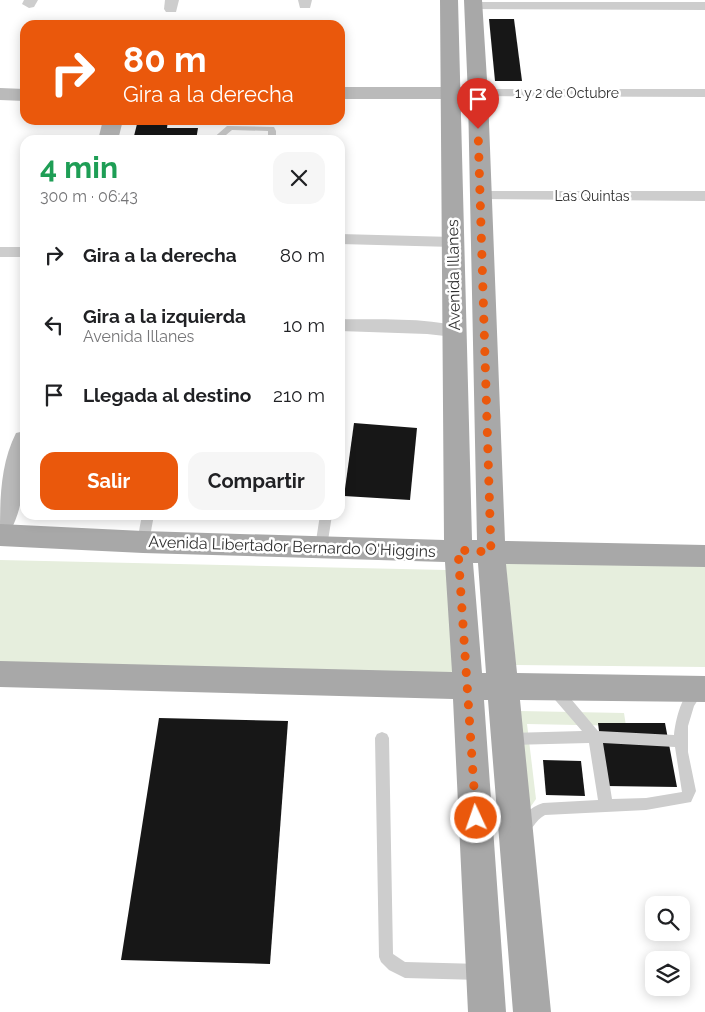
<!DOCTYPE html>
<html lang="es">
<meta charset="utf-8">
<style>
:root{--surface:#fff;--page:#f6f6f6;--text:#202124;--muted:#757577;--accent:#ea580c}
body{margin:0;font-family:Raleway,sans-serif;background:var(--page);color:var(--text);height:100vh;display:flex;flex-direction:column;font-size:19px;white-space:nowrap}
*{box-sizing:border-box;margin:0}
p{font-size:16px;color:var(--muted)}
.icon{flex:none;width:28px;height:28px;fill:none;stroke:currentColor;stroke-width:2;stroke-linecap:round;stroke-linejoin:round}
.map{position:relative;flex:1;overflow:hidden}
.details{position:absolute;left:20px;top:135px;width:325px;height:385px;display:flex;flex-direction:column;background:var(--surface);border-radius:15px;box-shadow:0 2px 12px #0003}
.details>*{flex:none}
.top-card{position:absolute;left:20px;top:20px;width:325px;height:105px;border-radius:15px;box-shadow:0 2px 12px #0003;background:#ea580c;color:#fff;overflow:hidden}
.buttons{position:absolute;left:645px;top:896px;display:grid;gap:10px}
.buttons a{display:grid;place-items:center;width:45px;height:45px;border-radius:10px;background:var(--surface);box-shadow:0 2px 12px #0003;font-size:25px}
.pin{position:absolute;display:grid;place-items:center;width:42px;height:42px;color:#fff;margin:-51px -21px;border-radius:50% 50% 50% 0;rotate:-45deg;box-shadow:0 0 5px #0007}
.pin .icon{rotate:45deg}
.me{position:absolute;width:55px;margin:-28px;rotate:357deg;stroke-linejoin:round;filter:drop-shadow(0 0 4px #0008)}
.turn{display:flex;align-items:center;gap:18px;height:105px;padding:0 20px;font-size:22px}
.turn .icon{width:65px;height:65px;stroke-width:2.5}
.turn b{display:block;font-size:35px;line-height:42px}
.round{display:grid;place-items:center;flex:none;width:52px;height:52px;border-radius:15px;background:var(--page)}
.summary{display:flex;align-items:center;justify-content:space-between;height:85px;padding:0 20px}
h1{font-size:30px;font-weight:700;line-height:38px;color:#1e9e55}
.button{display:flex;gap:10px;margin-top:auto;padding:10px 20px}
.button a{flex:1;height:58px;border-radius:15px;background:var(--accent);color:#fff;font-size:20px;font-weight:700;line-height:58px;text-align:center}
.button a+a{background:var(--page);color:var(--text)}
ul{padding:0;list-style:none}
li{display:flex;align-items:center;gap:15px;height:70px;padding:0 20px}
li div{flex:1}
li b{display:block;font-size:19px}
li em{font-style:normal}
.map>svg:first-child{display:block}
</style>
<div class="map">
<svg width="705" height="1012" viewBox="0 0 705 1012">
<rect width="100%" height="100%" fill="#fff"/>
<g fill="#e6eedd">
<path d="M505,559L705,561V667L516,665Z"/>
<path d="M0,560L447,570L454,674L0,663Z"/>
<path d="M519,711L624,713L626,726L527,724L536,799L529,809Z"/>
</g>
<g fill="#171717">
<path d="M489,19H514L522,81H495Z"/>
<path d="M138,120H168L167,128H198L196,140H133Z"/>
<path d="M354,423L417,428L410,500L344,496Z"/>
<path d="M159,718L288,721L270,964L121,960Z"/>
<path d="M598,723H665L677,787L606,786Z"/>
<path d="M543,760L581,761L585,796L546,795Z"/>
</g>
<g fill="none" stroke-linecap="round" stroke-linejoin="round">
<g fill="#cdcdcd" fill-rule="evenodd">
<path d="M227,126L274,127L276,131V140H268V131L232,130L220,140H211Z"/>
<path d="M340,407L344,408L345,413L340,417Z"/>
<path d="M142,515H154L149,542L147,545H139L137,542Z"/>
<path d="M320,515H332L327,547L325,550H317L315,547Z"/>
<path d="M555,685L560,686L598,731L674,735C675,722 683,682 702,688L703,692L694,706L688,726V752L696,791L691,802L646,810L545,815C535,820 532,832 522,836L517,834L515,829C521,817 530,807 543,803L598,800L589,743L510,745L505,743L503,739L505,735L510,733L582,731L550,694L549,690L550,686ZM603,743L675,747L682,792L646,798L612,799Z"/>
<path d="M382,732L387,734L389,738L393,954L405,962L481,964L486,967L489,972L486,977L481,980L405,978L389,970L381,962L379,957L375,738L377,734Z"/>
</g>
<g fill="#cdcdcd" fill-rule="evenodd">
<path d="M24,0H38L34,7L29,8L22,4Z"/>
<path d="M165,0H179L176,12H166L164,9Z"/>
<path d="M298,0H312L310,8H300Z"/>
<path d="M473,2H705V10L468,9L466,6L468,3Z"/>
<path d="M478,89H705V97L473,96L471,93L473,90Z"/>
<path d="M479,191H705V201L473,199L471,196L473,193Z"/>
<path d="M340,234L453,237L459,238L462,242L459,246L453,247L340,244Z"/>
<rect x="0" y="247" width="25" height="10"/>
<path d="M340,319C378,320 424,317 461,327L463,331L461,335L454,337L427,334L340,331Z"/>
</g>
<g fill="#bababa" fill-rule="evenodd">
<path d="M340,87H478L485,89L488,93L485,97L478,99H340Z"/>
<path d="M0,88L25,89V101L0,100Z"/>
<path d="M103,120H123L118,140H98Z"/>
<path d="M25,431C25,465 27,500 10,532L0,535C0,500 0,465 16,433Z"/>
</g>
<path fill="#a8a8a8" fill-rule="evenodd" d="M440,0H458L472,540H477L468,96L464,0H482L488,96L505,541L705,545V567L506,564L517,673L705,676V702L520,700L551,1012H513L488,700H484L506,1012H468L453,699L0,687V661L452,672L445,562L143,553L0,546V524L143,531L444,540ZM473,563H478L486,673H482Z"/>
</g>
<g fill="none" stroke-linecap="round" stroke-linejoin="round">
<path stroke="#ea580c" stroke-width="9" stroke-dasharray="0 16.2" d="M476,818L458,550L491,552L478,129"/>
</g>
<g text-anchor="middle" stroke-width="5" stroke-linejoin="round" paint-order="stroke">
<g font-size="14" fill="#303030" stroke="#fff">
<text x="567" y="98">1 y 2 de Octubre</text>
<text x="592" y="201">Las Quintas</text>
</g>
<g font-size="16" fill="#303030" stroke="#fff">
<text transform="translate(453 275) rotate(-91)" y="6">Avenida Illanes</text>
<text transform="translate(292 546) rotate(2)" y="6">Avenida Libertador Bernardo O'Higgins</text>
</g>
</g>
</svg>
<div class="buttons">
<a><svg class="icon" aria-label="search" viewBox="0 0 24 24"><circle cx="10" cy="10" r="6"/><path d="M15 15l6 6"/></svg></a>
<a><svg class="icon" aria-label="layers" viewBox="0 0 24 24"><path d="M12 4l9 5-9 5-9-5zM3 14l9 5 9-5"/></svg></a>
</div>
<div class="pin" style="left:478px;top:129px;background:#d93025"><svg class="icon" aria-label="arrive" viewBox="0 0 24 24"><path d="M6 21V4h12l-3 4 3 4H6"/></svg></div>
<svg class="me" style="left:476px;top:818px" viewBox="-20 -20 40 40"><circle r="17" fill="#ea580c" stroke="#fff" stroke-width="3"/><path d="M0-11L8 9 0 5-8 9z" fill="#fff"/></svg>
<div class="top-card">
<div class="turn"><svg class="icon" aria-label="right" viewBox="0 0 24 24"><path d="M7 20v-9h11M14 6l5 5-5 5"/></svg><div><b>80 m</b>Gira a la derecha</div></div>
</div>
<section class="details">
<div class="summary"><div><h1>4 min</h1><p>300 m · 06:43</p></div><a class="round"><svg class="icon" aria-label="close" viewBox="0 0 24 24"><path d="M6 6l12 12M18 6L6 18"/></svg></a></div>
<ul>
<li><svg class="icon" aria-label="right" viewBox="0 0 24 24"><path d="M7 20v-9h11M14 6l5 5-5 5"/></svg><div><b>Gira a la derecha</b></div><em>80 m</em></li>
<li><svg class="icon" aria-label="left" viewBox="0 0 24 24"><path d="M17 20v-9H6M10 6l-5 5 5 5"/></svg><div><b>Gira a la izquierda</b><p>Avenida Illanes</p></div><em>10 m</em></li>
<li><svg class="icon" aria-label="arrive" viewBox="0 0 24 24"><path d="M6 21V4h12l-3 4 3 4H6"/></svg><div><b>Llegada al destino</b></div><em>210 m</em></li>
</ul>
<div class="button"><a>Salir</a><a>Compartir</a></div>
</section>
</div>
